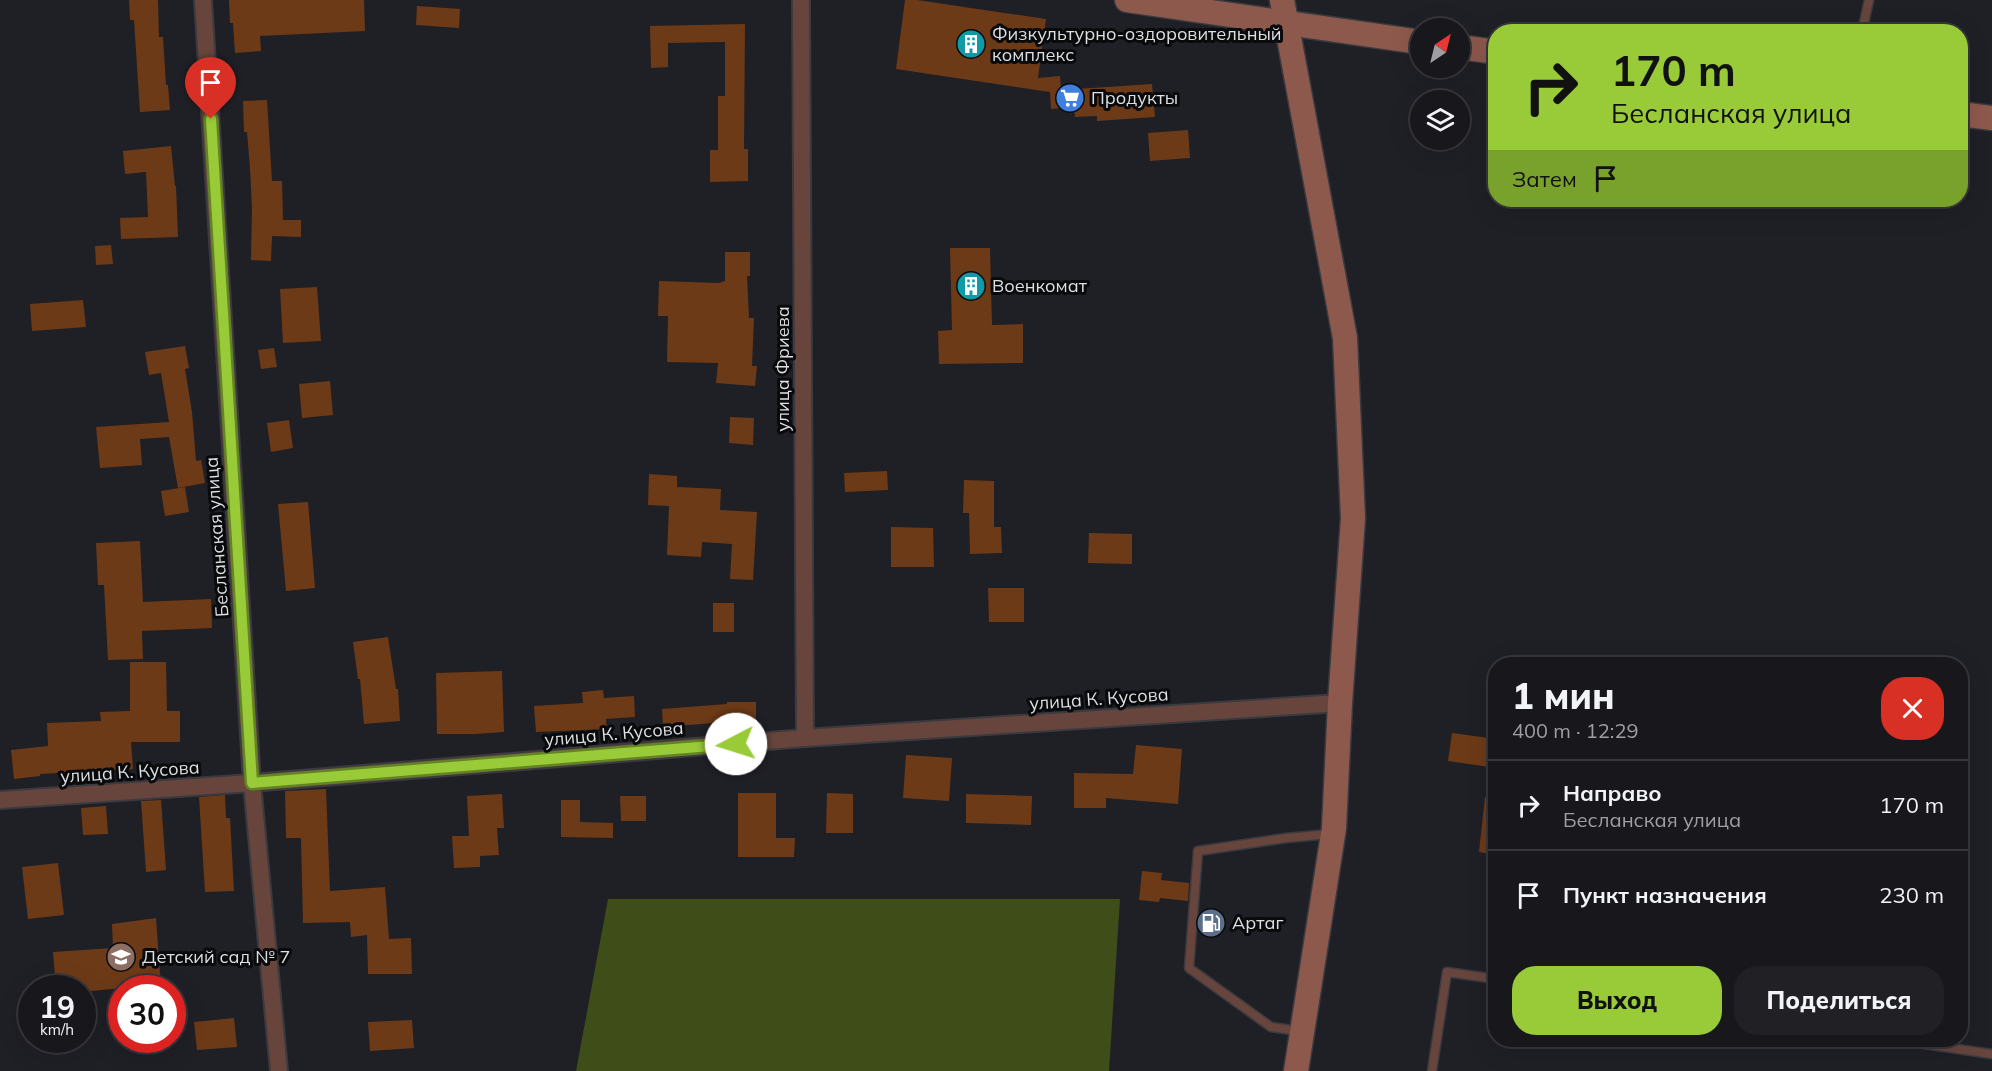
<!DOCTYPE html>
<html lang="ru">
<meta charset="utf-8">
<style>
:root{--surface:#17171c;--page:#202025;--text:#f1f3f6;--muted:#9e9fa3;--line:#36363b;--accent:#98cb37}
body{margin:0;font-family:Mulish,sans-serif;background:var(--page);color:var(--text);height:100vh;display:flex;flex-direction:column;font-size:22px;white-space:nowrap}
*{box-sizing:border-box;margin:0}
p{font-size:20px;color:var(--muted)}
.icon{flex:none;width:33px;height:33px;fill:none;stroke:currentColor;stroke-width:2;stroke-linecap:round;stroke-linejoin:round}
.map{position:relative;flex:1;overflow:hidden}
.drawer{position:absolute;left:1488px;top:657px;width:480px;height:390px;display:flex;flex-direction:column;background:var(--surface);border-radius:24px;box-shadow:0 6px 24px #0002,0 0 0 2px var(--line)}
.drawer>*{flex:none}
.hud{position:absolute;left:1488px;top:24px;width:480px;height:183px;border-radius:24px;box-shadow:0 6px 24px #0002,0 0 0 2px var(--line);background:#98cb37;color:#111;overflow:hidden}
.needle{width:39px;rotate:35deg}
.controls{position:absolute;left:1410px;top:18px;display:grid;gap:12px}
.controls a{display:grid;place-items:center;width:60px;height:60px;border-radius:50%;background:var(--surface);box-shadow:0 6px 24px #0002,0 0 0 2px var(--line);font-size:30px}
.speed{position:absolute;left:18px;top:975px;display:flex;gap:12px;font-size:30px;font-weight:700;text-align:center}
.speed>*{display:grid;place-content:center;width:78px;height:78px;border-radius:50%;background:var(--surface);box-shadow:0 6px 24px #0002,0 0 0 2px var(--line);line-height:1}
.speed small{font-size:15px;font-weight:400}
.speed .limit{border:9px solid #d22;background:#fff;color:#111}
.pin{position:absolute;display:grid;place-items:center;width:51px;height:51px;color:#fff;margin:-62px -26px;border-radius:50% 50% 50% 0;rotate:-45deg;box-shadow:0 0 6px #0007}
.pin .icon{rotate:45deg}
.me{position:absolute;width:66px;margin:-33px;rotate:265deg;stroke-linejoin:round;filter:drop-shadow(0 0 4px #0008)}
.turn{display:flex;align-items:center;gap:21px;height:126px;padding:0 24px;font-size:27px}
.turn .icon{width:78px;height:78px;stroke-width:2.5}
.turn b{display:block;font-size:42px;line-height:51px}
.then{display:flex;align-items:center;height:57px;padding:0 24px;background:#0003;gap:12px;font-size:22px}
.round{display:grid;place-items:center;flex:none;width:63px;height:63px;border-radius:24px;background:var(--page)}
.summary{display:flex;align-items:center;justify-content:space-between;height:102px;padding:0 24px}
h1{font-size:36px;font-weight:800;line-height:45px}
.button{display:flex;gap:12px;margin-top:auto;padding:12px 24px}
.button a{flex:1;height:69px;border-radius:24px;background:var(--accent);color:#111;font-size:24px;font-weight:800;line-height:69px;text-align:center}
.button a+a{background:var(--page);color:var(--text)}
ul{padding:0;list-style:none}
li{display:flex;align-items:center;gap:18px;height:90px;padding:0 24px;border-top:2px solid var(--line)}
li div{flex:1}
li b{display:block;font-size:22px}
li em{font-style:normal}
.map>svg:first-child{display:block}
</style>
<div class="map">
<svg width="1992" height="1071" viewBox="0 0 1992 1071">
<rect width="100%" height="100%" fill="#1f1f26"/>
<path fill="#3f4e19" d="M608,899H1120L1109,1071H576Z"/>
<g fill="#6d3a17">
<path d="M129,0H158L159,37H163L166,85H168L170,110L140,112L134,20H130Z"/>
<path d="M229,0H364L365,31L260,36L261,51L235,53L233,23H230Z"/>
<path d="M905,0H917L1046,19L1038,78L1060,76L1061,90L1152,84L1155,117L1097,121V116L1075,117L1074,107L1051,109L1050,92L896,69Z"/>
<path d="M417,6L460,9L459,28L416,25Z"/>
<path d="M745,24L744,149H748V181L710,182V150H718V96H725V42L668,43V67L651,68L650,26Z"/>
<path d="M267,100L272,181H282L283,220H301V237L272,236L271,261L251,260L252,208L250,168L247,132H244L243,101Z"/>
<path d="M1188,130L1190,158L1150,161L1148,133Z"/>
<path d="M171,146L175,186H176L178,237L121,239L120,218L148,217L146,172L125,174L123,151Z"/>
<path d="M111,245L113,264L96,265L95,246Z"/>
<path d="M950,248H990L992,325L1023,324V363L939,364L938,331L952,330Z"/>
<path d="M725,252H750V276H747L749,318H754L752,366H757L755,386L716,383L718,363L667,362L668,316H658L659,281L719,283L725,281Z"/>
<path d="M317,287L321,341L283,343L280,289Z"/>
<path d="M83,300L86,327L32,331L30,304Z"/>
<path d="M185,346L189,368L185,369L192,412L196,461L201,460L205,483L178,488L169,437L140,439L142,465L100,468L96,427L169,422L161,373L149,375L145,352Z"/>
<path d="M274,348L277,367L261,369L258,350Z"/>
<path d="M330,381L333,415L302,418L299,384Z"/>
<path d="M730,417L754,418L753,445L729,443Z"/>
<path d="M289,420L293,448L271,452L267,423Z"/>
<path d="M887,471L888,490L845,492L844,473Z"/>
<path d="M649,474L677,476V487L721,489L720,510L757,512L753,580L730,579L732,544L702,542L701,557L667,555L669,506L648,505Z"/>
<path d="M964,480L994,481V527H1001L1002,553L970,554L969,513H963Z"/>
<path d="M185,487L189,512L165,516L161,491Z"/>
<path d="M308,502L315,588L286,591L278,504Z"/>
<path d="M891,527L933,528L934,567H891Z"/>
<path d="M1089,533L1132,534V564L1088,563Z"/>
<path d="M140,541L143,602L211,599L212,628L142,631L143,659L108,660L104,585H98L96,543Z"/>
<path d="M988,588H1024V622H989Z"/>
<rect x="713" y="603" width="21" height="29"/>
<path d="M388,637L396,689H398L400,721L364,724L360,679H358L353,642Z"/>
<path d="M130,662H166L167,711H180V742H131L133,769L40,774V776L14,779L11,750L48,746L47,723L101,721L100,712L130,711Z"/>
<path d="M502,671L504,732L475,734H437L436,673Z"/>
<path d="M603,690L604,698L634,696L635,717L606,719L607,729L536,732L534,706L583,703L582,692Z"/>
<path d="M727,702H756V723H714L663,727L662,709L727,704Z"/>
<path d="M1452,733L1496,739V768L1448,761Z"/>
<path d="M1136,745L1182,749L1178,804L1106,798V808H1074V773L1133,774Z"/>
<path d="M906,755L952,758L949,801L903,798Z"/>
<path d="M326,789L330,891L385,887L389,939L411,938L412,974H368L367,935L351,937L350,922L303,923L301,838H286L285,791Z"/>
<path d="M738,793H776V838H795L794,857H738Z"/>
<path d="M827,793L853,794V833H826Z"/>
<path d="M502,794L504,828H497L499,855L480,856V867L454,868L452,836H469L467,796Z"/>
<path d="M966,794L1032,796L1031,825L966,823Z"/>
<path d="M225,795L226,818H230L234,891L205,892L199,797Z"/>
<path d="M620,796H646V821H621Z"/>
<path d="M1485,797H1496V855L1479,852Z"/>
<path d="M161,800L166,870L146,872L141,801Z"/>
<path d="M561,800H580V822L613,823V838L561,837Z"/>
<path d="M106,806L108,834L83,835L81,808Z"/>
<path d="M58,863L64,915L28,919L22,867Z"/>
<path d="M1142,871L1162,873L1161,880L1189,883L1188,901L1160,898L1159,902L1139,900Z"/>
<path d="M156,918L161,988H122L82,992V988H56L53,952L113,948L112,924Z"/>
<path d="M234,1018L237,1047L197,1050L194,1022Z"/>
<path d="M412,1020L414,1048L370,1051L368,1022Z"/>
</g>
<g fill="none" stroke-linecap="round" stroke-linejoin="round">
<g stroke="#3a3a40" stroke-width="11">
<g id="lane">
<path d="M1862,32L1869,0"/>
<path d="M1299,1031L1271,1027L1189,968L1198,851L1286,838L1330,834"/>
<path d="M1897,1040L1992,1054"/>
<path d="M1432,1071L1447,972L1496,979"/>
</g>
</g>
<g stroke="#3a3a40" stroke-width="20">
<g id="street">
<path d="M203,0L252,783L279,1071"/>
<path d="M801,0L805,738"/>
<path d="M0,800L252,783L805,738L1340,703"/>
</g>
</g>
<g stroke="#3a3a40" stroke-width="27">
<g id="secondary">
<path d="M1127,0L1420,42"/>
<path d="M1282,0L1345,338L1353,518L1340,703L1334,828L1296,1071"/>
<path d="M1460,47L1496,52"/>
<path d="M1960,114L1992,118"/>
</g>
</g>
<use href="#lane" stroke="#67453d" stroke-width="8"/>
<use href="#street" stroke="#67453d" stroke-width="16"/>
<use href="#secondary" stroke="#8e594d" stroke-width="24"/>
</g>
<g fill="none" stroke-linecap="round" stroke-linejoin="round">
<g stroke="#638424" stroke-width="15">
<path id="route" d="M211,119L252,783L736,744"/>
</g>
<use href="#route" stroke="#98cb37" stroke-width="10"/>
</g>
<defs>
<g id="building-disc" transform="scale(1.5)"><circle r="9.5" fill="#0f9aa8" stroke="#090a0c"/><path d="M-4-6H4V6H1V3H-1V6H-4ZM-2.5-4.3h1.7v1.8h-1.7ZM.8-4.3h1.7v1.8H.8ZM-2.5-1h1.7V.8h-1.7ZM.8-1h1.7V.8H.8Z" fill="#fff"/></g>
<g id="supermarket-disc" transform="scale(1.5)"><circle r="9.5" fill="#3f7fe0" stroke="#090a0c"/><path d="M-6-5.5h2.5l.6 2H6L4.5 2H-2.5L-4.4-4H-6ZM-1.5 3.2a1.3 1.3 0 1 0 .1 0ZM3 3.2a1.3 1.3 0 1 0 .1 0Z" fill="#fff"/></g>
<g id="fuel-disc" transform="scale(1.5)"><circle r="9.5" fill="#5c6f8a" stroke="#090a0c"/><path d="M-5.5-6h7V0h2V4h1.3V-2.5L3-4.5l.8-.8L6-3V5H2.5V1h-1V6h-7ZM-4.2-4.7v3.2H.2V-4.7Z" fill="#fff"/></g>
<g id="school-disc" transform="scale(1.5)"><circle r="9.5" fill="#8d6e63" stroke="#090a0c"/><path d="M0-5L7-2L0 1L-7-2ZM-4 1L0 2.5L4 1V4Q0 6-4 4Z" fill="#fff"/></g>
</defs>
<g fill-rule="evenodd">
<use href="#building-disc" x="971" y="44"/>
<use href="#supermarket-disc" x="1070" y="98"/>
<use href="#building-disc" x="971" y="286"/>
<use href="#fuel-disc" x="1211" y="923"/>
<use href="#school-disc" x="121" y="957"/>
</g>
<g text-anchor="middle" stroke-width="6" stroke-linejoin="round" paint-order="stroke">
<g font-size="18" fill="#dedee3" stroke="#090a0c" text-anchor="start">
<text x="992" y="40">Физкультурно-оздоровительный<tspan x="992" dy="21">комплекс</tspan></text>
<text x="1091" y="104">Продукты</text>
<text x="992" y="292">Военкомат</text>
<text x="1232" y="929">Артаг</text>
<text x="142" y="963">Детский сад № 7</text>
</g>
<g font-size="18" fill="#dedee3" stroke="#090a0c">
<text transform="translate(783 369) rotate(-90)" y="6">улица Фриева</text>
<text transform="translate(217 537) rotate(-94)" y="6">Бесланская улица</text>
<text transform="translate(1099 699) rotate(-4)" y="6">улица К. Кусова</text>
<text transform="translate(614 734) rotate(-5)" y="6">улица К. Кусова</text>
<text transform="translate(130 772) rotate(-4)" y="6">улица К. Кусова</text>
</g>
</g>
</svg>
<div class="controls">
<a><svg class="needle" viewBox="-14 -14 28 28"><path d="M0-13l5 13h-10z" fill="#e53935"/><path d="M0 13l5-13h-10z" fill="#9e9fa3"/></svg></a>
<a><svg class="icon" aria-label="layers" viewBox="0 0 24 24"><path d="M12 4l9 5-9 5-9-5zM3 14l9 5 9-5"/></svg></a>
</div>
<div class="speed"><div>19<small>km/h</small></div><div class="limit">30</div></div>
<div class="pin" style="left:211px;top:119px;background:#d93025"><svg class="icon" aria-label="arrive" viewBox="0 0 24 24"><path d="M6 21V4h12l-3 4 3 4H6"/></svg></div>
<svg class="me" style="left:736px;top:744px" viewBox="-20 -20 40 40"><circle r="19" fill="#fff"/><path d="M0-13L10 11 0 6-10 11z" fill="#98cb37"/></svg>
<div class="hud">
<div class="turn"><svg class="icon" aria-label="right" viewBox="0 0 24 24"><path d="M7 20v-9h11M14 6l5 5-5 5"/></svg><div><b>170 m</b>Бесланская улица</div></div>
<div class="then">Затем<svg class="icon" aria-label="arrive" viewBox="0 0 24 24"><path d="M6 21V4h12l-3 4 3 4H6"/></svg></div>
</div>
<section class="drawer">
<div class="summary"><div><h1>1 мин</h1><p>400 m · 12:29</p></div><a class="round" style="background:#d93025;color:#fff"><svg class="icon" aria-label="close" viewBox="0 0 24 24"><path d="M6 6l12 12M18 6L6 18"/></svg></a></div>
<ul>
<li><svg class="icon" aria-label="right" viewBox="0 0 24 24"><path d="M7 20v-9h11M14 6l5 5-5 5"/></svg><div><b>Направо</b><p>Бесланская улица</p></div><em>170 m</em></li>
<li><svg class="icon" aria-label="arrive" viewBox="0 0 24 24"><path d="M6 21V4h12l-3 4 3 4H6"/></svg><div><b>Пункт назначения</b></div><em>230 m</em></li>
</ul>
<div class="button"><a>Выход</a><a>Поделиться</a></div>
</section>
</div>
